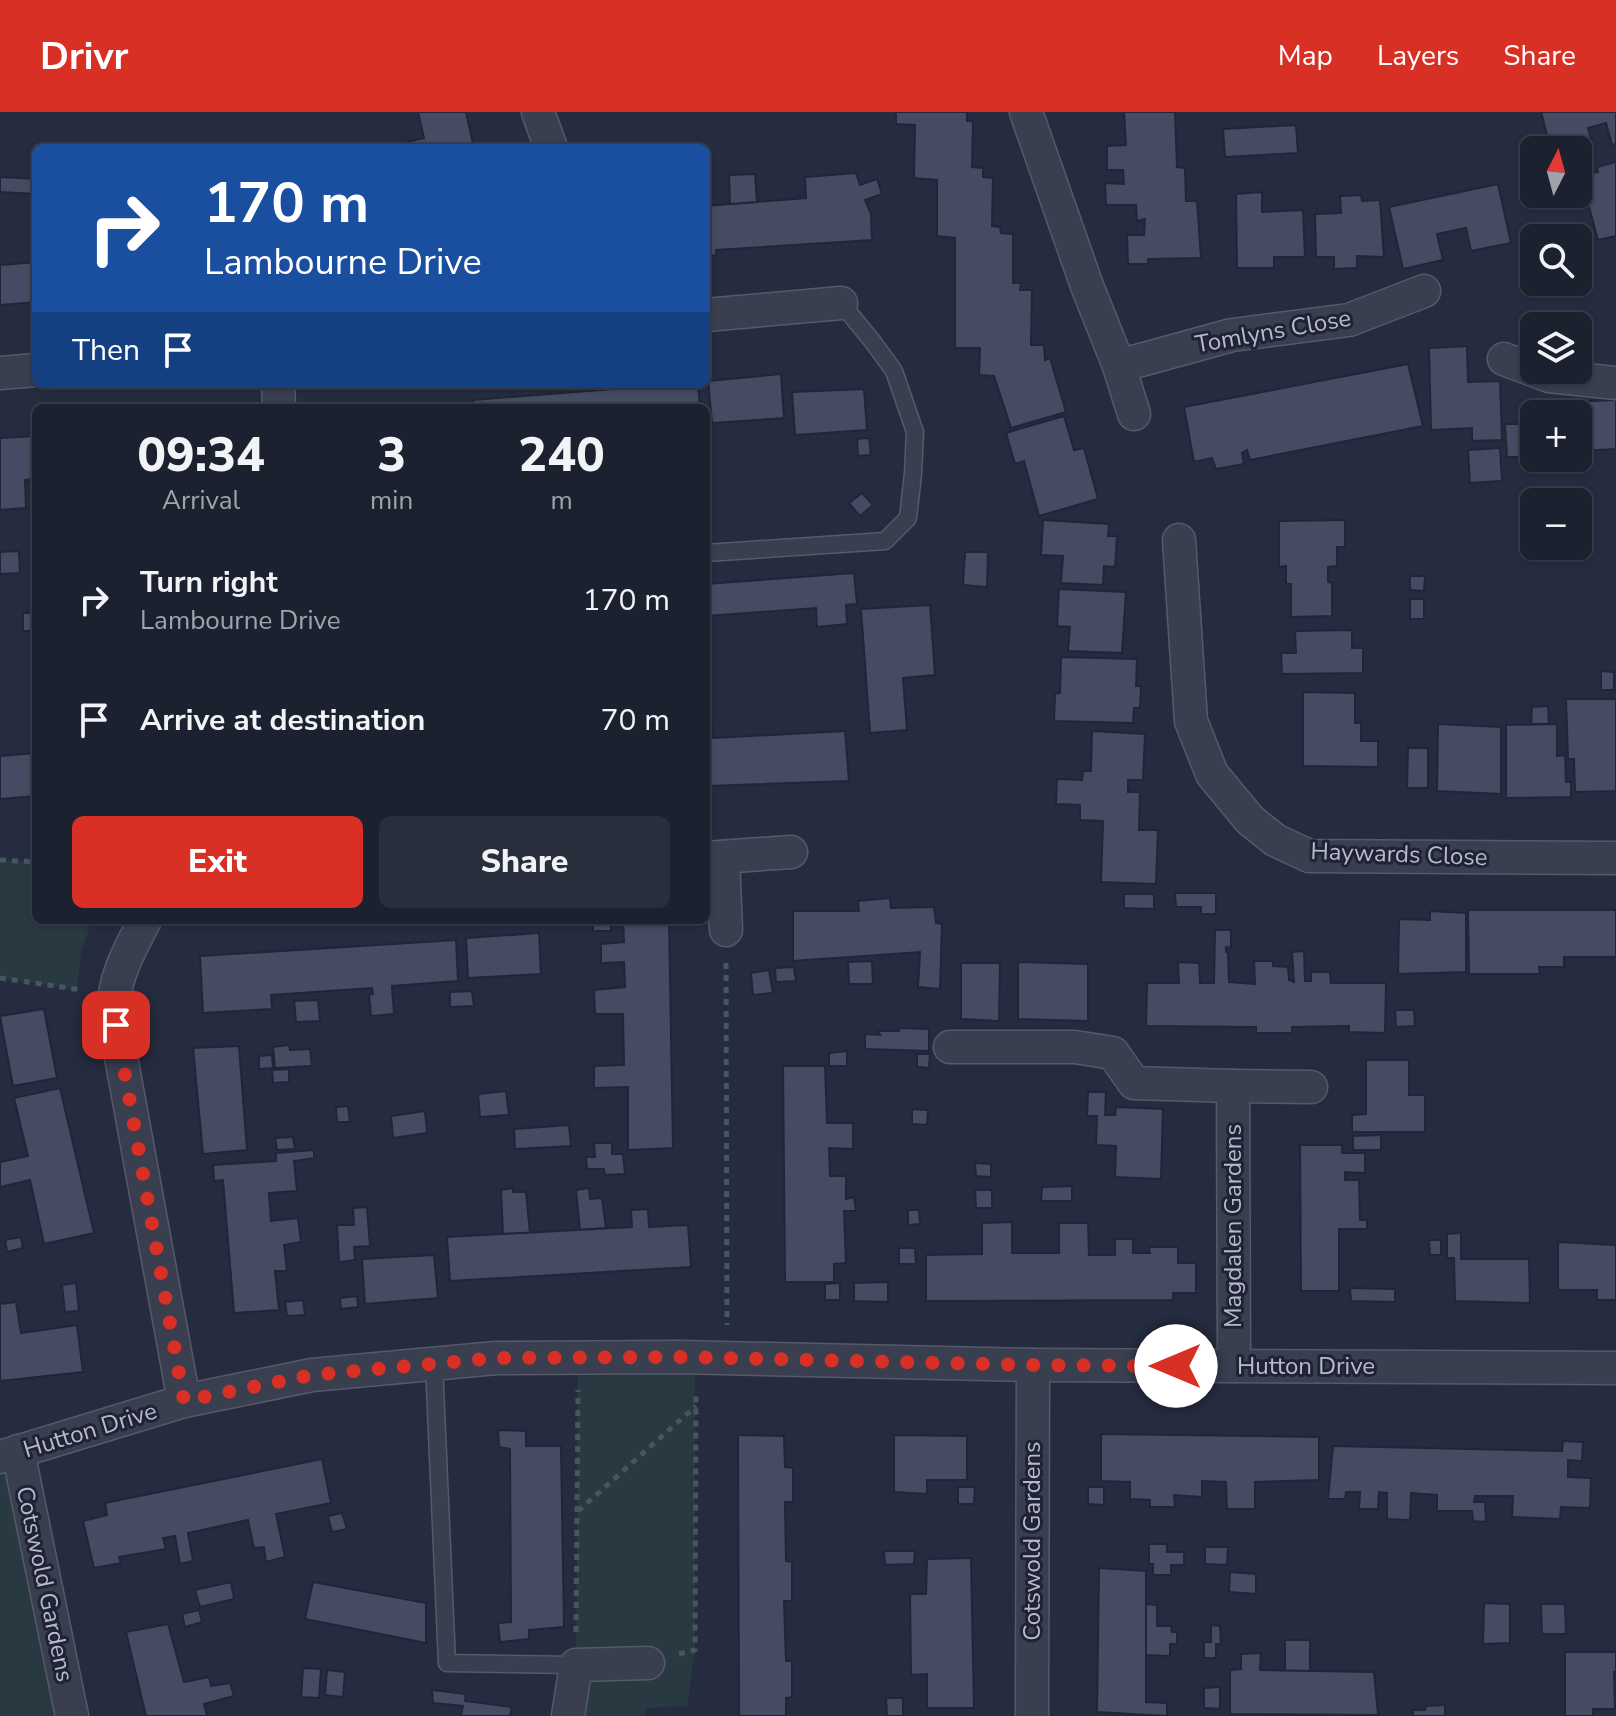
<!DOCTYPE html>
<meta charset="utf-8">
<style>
:root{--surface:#1c2130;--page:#292e3c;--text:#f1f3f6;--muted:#a0a3ab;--line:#3a3e4c;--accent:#d93025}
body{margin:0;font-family:"Nunito Sans",sans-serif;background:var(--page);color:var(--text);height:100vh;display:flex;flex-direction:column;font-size:30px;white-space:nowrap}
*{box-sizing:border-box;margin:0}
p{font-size:26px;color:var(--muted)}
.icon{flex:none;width:44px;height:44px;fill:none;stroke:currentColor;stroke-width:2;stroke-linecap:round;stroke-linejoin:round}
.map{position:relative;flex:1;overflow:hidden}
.side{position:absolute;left:32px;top:292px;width:678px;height:520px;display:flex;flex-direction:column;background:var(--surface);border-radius:12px;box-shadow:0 2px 6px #0004,0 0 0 2px var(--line)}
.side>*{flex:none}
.hud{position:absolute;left:32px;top:32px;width:678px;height:244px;border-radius:12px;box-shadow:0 2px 6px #0004,0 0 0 2px var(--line);background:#1a4fa0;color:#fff;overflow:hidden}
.needle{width:52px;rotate:6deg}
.tools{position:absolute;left:1520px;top:24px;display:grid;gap:16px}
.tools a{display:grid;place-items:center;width:72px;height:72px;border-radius:12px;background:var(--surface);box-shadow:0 2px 6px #0004,0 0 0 2px var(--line);font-size:40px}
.pin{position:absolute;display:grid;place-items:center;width:68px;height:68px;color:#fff;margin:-34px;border-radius:16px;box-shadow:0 4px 12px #0006}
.me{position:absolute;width:88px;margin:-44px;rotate:270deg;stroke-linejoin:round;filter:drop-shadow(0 0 6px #0008)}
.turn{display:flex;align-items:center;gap:28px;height:168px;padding:0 40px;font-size:36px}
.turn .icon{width:104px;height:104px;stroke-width:2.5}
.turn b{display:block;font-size:56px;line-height:68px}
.then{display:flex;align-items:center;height:76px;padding:0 40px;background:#0003;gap:16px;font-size:30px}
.eta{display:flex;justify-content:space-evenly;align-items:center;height:136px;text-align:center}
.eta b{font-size:48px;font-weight:800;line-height:56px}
.primary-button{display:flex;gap:16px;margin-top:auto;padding:16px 40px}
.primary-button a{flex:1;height:92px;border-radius:12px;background:var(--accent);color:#fff;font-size:32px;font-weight:800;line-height:92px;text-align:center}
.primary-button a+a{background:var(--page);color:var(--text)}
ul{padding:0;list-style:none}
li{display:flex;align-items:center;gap:24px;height:120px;padding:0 40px}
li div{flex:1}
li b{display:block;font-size:30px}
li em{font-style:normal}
header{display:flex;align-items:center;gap:48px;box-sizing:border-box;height:112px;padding:0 40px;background:var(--accent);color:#fff}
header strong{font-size:38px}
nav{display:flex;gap:44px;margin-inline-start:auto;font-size:28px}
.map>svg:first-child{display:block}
</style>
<header>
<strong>Drivr</strong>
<nav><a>Map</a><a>Layers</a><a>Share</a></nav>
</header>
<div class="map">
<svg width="1616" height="1604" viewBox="0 0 1616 1604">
<rect width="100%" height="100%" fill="#262c40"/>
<g fill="#283941">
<path d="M0,748L36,750V808H92L81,840L77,878L0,866Z"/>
<path d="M578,1245L695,1246V1538L687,1594L646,1596L645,1604H568L576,1553Z"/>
<path d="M18,1339L72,1604H0V1345Z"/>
</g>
<g fill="#454b62" stroke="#212537" stroke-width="2">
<path d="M418,0H466L474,36H404L403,31L424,26Z"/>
<path d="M896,0H967V9H973L972,55L983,56V65L993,66L992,114L1000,115L1001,121L1013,122V171H1021L1020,178H1032L1031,233H1044L1045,248L1050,246L1066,300L1011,316L994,264L979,263L980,236H955V126L937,124V68L914,66L915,13L896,12Z"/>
<path d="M1124,0H1175L1177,55L1185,56L1186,89H1197L1201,146L1148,147V152H1128L1127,123H1144L1145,107L1137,109L1136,93H1106L1105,71L1124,72L1123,58H1107V34L1126,33Z"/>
<path d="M1541,0H1616V32L1612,33L1606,11L1588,16L1595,43L1578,48V38H1551Z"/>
<path d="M1296,13L1298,41L1225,45L1223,17Z"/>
<path d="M1616,50V124L1598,128L1583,73L1589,62L1598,60L1597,55Z"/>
<path d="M856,61L860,73L877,67L882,82L865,88L871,102L872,128L716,138V143L706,144V149V94L806,86L805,65Z"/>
<path d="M755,62L757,90L730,92L729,63Z"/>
<path d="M0,65L36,67V82L0,80Z"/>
<path d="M1498,72L1511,131L1471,139L1466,116L1437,122L1443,148L1403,157L1389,95Z"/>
<path d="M1262,80V100L1303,98L1305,145H1274V156H1237L1236,82Z"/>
<path d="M1361,83L1362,89L1380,88L1384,145L1357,144V156L1334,157V145H1316L1315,102L1341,101L1340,84Z"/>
<path d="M34,125H36V190L0,193V153L36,150Z"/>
<path d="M1467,234L1468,270L1500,269L1502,328L1472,329V316L1431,318L1429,236Z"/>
<path d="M1408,252L1423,314L1250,348L1247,338L1242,341L1244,352L1216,357L1212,346L1194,350L1184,295Z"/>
<path d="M781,262L784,306L712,311L708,269Z"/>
<path d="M678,272H698L700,296H474L473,288Z"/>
<path d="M864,277L867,318L795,323L792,280Z"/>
<path d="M1616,288V337L1578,339V302H1544L1543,291Z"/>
<path d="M1064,304L1074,338L1084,336L1098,387L1039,404L1024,349L1015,352L1006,321Z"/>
<path d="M1505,312H1534V345H1507Z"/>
<path d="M36,324V367L25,368L26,396L0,398V326Z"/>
<path d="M869,326L871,343L858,344L857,327Z"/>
<path d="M1500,336L1502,369L1470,371L1468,338Z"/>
<path d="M862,381L873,393L860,404L849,391Z"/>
<path d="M1043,408L1109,412L1108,424H1117L1115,455L1104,454L1103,473L1061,471L1063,444L1041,443Z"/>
<path d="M1345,408V435H1337V454L1328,455V470L1332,471V504L1291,505V472H1286V454L1279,455V409Z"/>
<path d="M19,439L20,461L0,462V440Z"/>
<path d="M965,440H988L987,475L963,473Z"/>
<path d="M854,461L857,492L846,493L847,512L817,515L816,496L706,504V472Z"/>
<path d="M1410,464H1425L1424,479L1410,478Z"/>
<path d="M1059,477L1126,480L1122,541L1068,539L1070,515L1057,514Z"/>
<rect x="1410" y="487" width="14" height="20"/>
<path d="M930,493L935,563L903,566L907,618L870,621L861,497Z"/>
<rect x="23" y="501" width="13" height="18"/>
<path d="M1352,518V536H1363V561L1282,562L1281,541H1296L1295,519Z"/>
<path d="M1061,545L1137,547L1136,574H1141L1140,596H1134L1133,611L1054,609L1055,582L1060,581Z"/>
<path d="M1601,559L1614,560V578H1601Z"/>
<path d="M1303,580L1355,581V611H1361V629H1378V655L1303,654Z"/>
<path d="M1566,587H1616V679L1575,680L1574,647H1568Z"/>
<path d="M1548,594L1549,612H1531L1532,595Z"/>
<path d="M706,597H710L713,626L845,619L849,669L706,674Z"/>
<path d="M1438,612L1501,615V682L1437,679Z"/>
<path d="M1557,612V644L1565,643L1566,670H1571V685L1506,686V613Z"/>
<path d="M1092,619L1145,622L1143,668H1128V680H1140L1139,718H1158L1156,772L1101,770L1103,709L1080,708V693L1056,692L1057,667L1082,668L1083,659H1091Z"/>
<path d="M1408,636H1428V676H1407Z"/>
<path d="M36,641V684L0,687V644Z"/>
<path d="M1175,781H1216V802H1201V795H1176Z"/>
<path d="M1124,782H1154V797L1124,796Z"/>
<path d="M890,786L891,796L934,795L936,811L942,812L940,877L918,875L920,840L793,849V799H859L858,789Z"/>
<path d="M1468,798H1616V845H1564V855H1539L1540,862H1469Z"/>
<path d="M1430,799L1466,801V860L1398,862L1399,807L1430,808Z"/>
<rect x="593" y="808" width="18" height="11"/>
<path d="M623,808H669L673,1036L628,1038V975L594,976V954L624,953L623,902H595L594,878L625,875L624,850L601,851V832L624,830Z"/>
<path d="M1215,818H1231V836L1226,835V840L1228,841L1229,870L1255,872L1254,849H1273V854L1288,855L1289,868L1294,870L1292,840L1304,839L1305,869H1311V860H1330L1331,871H1386L1385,921L1349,920V914L1292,915V921H1256V915L1146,914L1147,871H1179L1178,850L1199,851L1200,871H1214Z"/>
<path d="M539,821L541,862L468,866L466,826Z"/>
<path d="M456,828L458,869L392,874L394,902L371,904L369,882H373L372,876L271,883L272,897L203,901L200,844Z"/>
<path d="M872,849L873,872H849L848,850Z"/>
<path d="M1018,850L1088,852V909L1018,907Z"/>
<path d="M961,851H1000L999,909L961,907Z"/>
<path d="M794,855L796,869L776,870L775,856Z"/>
<path d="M769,858L773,881L753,883L751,861Z"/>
<path d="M472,879L474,894L450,895V880Z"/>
<path d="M318,888L320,909L296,910L294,889Z"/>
<path d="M44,897L57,966L13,974L0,904Z"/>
<path d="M1395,898H1414L1415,914L1396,915Z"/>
<path d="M899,916L929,917V939L865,937V922L880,923L878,919H899Z"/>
<path d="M289,933L290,938L310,937L312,954L275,956L273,935Z"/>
<path d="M239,934L247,1038L203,1042L193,936Z"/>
<path d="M847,939V954H829V941Z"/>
<path d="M917,942H930L929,956L917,955Z"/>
<path d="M272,943L273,956L259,957V944Z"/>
<path d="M1366,948H1409V983H1425V1020H1352V1003L1366,1002Z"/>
<path d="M783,954H825L827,1011H853V1037L829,1036L830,1064H846V1087L854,1085L856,1099H844L846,1151L834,1152V1170H785Z"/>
<path d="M289,957V970L273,971L272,958Z"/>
<path d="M60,976L94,1121L44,1132L30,1068L0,1075V1050L28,1044L14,986Z"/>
<path d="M506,979L509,1003L480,1005L478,982Z"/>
<path d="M1088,980H1106L1105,1003H1115L1116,995L1163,997L1161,1067L1115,1065L1116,1034L1096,1033L1097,1004H1087Z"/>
<path d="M348,994L350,1010H337L336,995Z"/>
<path d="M912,997L928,998L927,1013L912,1012Z"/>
<path d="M425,999L427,1021L393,1026L391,1004Z"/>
<path d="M569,1013L571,1034L515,1037L514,1017Z"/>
<path d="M1381,1023V1038H1353V1024Z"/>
<path d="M293,1025L295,1037L277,1038L275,1026Z"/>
<path d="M594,1031H612V1042H623L625,1062L605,1063L604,1057H587L586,1045H595Z"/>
<path d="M1300,1033H1342V1041H1365V1061L1345,1060V1068H1359L1360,1108H1367V1117H1339V1179H1301Z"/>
<path d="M314,1038V1046L294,1049L297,1079L269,1081L271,1109L298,1106L301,1130L284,1133L287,1159H275L279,1198L234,1201L223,1068L214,1069L213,1053L276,1049V1041Z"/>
<path d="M975,1051L991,1052V1065L976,1064Z"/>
<path d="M1072,1074V1089H1041L1042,1075Z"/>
<path d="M513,1076V1080H526L530,1121L503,1122L501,1078Z"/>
<path d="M589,1076L590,1087L602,1086L606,1116L580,1118L576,1078Z"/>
<path d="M975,1078H992V1096H976Z"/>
<path d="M367,1095L370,1134L354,1135L355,1148L339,1150L337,1113H354L353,1096Z"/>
<path d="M648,1097L649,1115L688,1113L691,1155L450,1169L447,1125L632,1115L631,1098Z"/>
<path d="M908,1098H919L920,1112L908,1113Z"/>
<path d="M1012,1110V1141H1059V1111H1088L1089,1143H1115V1127H1133V1141H1150L1149,1135H1178V1151H1196V1181H1173V1188L926,1189V1143L982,1142V1111Z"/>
<path d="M1461,1121V1147H1529L1530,1191L1455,1189L1454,1146H1447V1122Z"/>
<path d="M21,1125L23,1136L7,1140L5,1128Z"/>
<path d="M1429,1128H1441V1143H1430Z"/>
<path d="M1558,1130L1616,1133V1188H1597V1178H1558Z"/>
<path d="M899,1136H915L916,1152H899Z"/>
<path d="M434,1143L438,1186L365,1192L362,1147Z"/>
<path d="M888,1170V1190L854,1189V1171Z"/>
<path d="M76,1171L79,1199L65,1200L62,1173Z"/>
<path d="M840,1171V1188H825V1172Z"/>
<path d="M1350,1176L1395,1177V1190L1351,1189Z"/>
<path d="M357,1184L358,1195L341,1197L340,1186Z"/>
<path d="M303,1188L305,1203L287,1204L285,1190Z"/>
<path d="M16,1190L21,1221L77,1213L83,1260L0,1269V1192Z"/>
<path d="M498,1318L526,1319V1334H561L564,1515L529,1518V1527L500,1530L498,1511L511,1510L510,1337L499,1335Z"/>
<path d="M1101,1322L1319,1325V1368L1255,1370V1397H1227L1226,1370L1202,1369V1385L1174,1383L1175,1395H1150V1388L1130,1387V1370L1101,1369Z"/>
<path d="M738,1323L784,1324L785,1355L793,1356V1390H785L786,1449L792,1450V1489H784L786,1549H792V1585L786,1586V1604H739Z"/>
<path d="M894,1323L967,1324V1368H927V1382L894,1380Z"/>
<path d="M1563,1329L1583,1330L1582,1349L1568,1348V1365L1591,1366L1590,1396L1561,1395L1560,1407L1512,1405L1513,1384H1475L1474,1390H1485L1486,1410L1473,1409L1472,1399H1437V1383L1411,1381L1410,1408L1387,1407V1381L1379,1380L1378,1397H1359L1360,1380H1346L1345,1387H1328L1333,1334L1562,1339Z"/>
<path d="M322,1347L331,1391L276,1402L285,1445L266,1450L264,1435L254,1436L248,1408L188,1421L193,1449L180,1452L175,1424L163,1426L166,1437L119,1445L121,1451L94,1456L83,1409L107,1403L105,1391Z"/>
<path d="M958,1375H975L974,1392H958Z"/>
<path d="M1088,1375H1104V1393L1088,1392Z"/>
<path d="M342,1401L347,1417L332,1420L328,1404Z"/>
<path d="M1149,1432H1167V1440H1184V1453H1171V1463H1153V1452H1149Z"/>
<path d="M1205,1435H1228L1227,1453L1205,1452Z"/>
<path d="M884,1439H915L914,1452L885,1453Z"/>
<path d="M971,1446L974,1596H927V1562L911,1563L910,1482H926L927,1447Z"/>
<path d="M1099,1456L1146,1459V1590L1167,1591V1604L1097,1600Z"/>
<path d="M1230,1460L1256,1462V1482L1229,1480Z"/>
<path d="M231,1470L234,1487L200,1495L195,1478Z"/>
<path d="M313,1470L426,1491V1531L305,1507Z"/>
<path d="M1484,1491L1510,1492V1531L1483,1532Z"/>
<path d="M1146,1492L1157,1493V1514H1171L1172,1520H1177V1532H1170V1544L1146,1543Z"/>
<path d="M1541,1492H1565L1566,1522H1542Z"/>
<path d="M199,1498L202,1510L185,1515L182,1502Z"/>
<path d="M168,1512L184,1570L209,1565L211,1574L230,1571L234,1584L204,1592L207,1604H146L126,1520Z"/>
<path d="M1211,1513L1220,1514L1221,1532H1216V1546H1204V1530H1211Z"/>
<rect x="1285" y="1528" width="25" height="31"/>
<path d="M1565,1540H1616V1560H1614L1615,1597H1593V1604H1565Z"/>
<path d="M1261,1541L1260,1558L1374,1560L1378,1603L1230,1602V1558L1241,1557V1542Z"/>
<path d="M303,1556L321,1557L319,1586L301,1585Z"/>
<path d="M327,1558L345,1560L343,1585L325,1583Z"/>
<path d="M1220,1575V1597L1204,1596V1576Z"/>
<path d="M432,1578L466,1582L465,1589L512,1595L510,1604H461L463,1594L433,1591Z"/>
<path d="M886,1586H903V1604H887Z"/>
<path d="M1445,1593V1604H1413V1598H1425L1426,1594Z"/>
</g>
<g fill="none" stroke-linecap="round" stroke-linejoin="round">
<g stroke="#55596a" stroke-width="19">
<g id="service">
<path d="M706,441L885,429L908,406L913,362L915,320L894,259L873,230L841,191"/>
<path d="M434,1252L447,1551L576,1553"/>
</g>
</g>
<g stroke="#55596a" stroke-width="35">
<g id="minor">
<path d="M538,0L551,36"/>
<path d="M1026,0L1087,174L1119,254L1134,302"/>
<path d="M706,203L841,191"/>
<path d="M1504,247L1549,264L1616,271"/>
<path d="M1119,254L1232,223L1349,208L1424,179"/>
<path d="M0,261L36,258"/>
<path d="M278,272L279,296"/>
<path d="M1179,428L1191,609L1212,662L1250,708L1275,728L1309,744L1616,746"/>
<path d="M723,745L726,818"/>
<path d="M706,746L791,740"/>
<path d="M145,808C132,833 116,861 114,890C113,904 117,920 119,934L184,1289"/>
<path d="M950,935H1075L1113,941L1134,971L1233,974L1234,1254"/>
<path d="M1233,974L1311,975"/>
<path d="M18,1339L72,1604"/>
<path d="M0,1345L184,1289L312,1263L496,1246L679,1245L1033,1253L1616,1256"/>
<path d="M568,1604L576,1553L648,1551"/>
<path d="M1032,1604L1033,1253"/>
</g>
</g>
<g stroke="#46565e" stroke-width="5" stroke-dasharray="6 6" stroke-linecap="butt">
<path d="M0,748L36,750"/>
<path d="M726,851L727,1213"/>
<path d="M0,866L82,878"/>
<path d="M578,1399L696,1294"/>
<path d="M576,1520L578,1278"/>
<path d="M679,1542L695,1538L696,1280"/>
</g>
<use href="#service" stroke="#3a3f50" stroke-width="16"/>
<use href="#minor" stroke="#3a3f50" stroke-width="32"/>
</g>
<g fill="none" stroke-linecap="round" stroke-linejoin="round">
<path stroke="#d93025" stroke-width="14" stroke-dasharray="0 25.2" d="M116,913L184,1289L312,1263L496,1246L679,1245L1033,1253L1176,1254"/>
</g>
<g text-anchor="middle" stroke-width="6" stroke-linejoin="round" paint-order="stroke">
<g font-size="24" fill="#b7baca" stroke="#1f2335">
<text transform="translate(1273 219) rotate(-10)" y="8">Tomlyns Close</text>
<text transform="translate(1399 742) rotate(2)" y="8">Haywards Close</text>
<text transform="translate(1233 1114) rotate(-90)" y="8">Magdalen Gardens</text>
<text x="1306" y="1262">Hutton Drive</text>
<text transform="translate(90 1318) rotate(-17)" y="8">Hutton Drive</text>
<text transform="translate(1032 1429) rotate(-90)" y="8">Cotswold Gardens</text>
<text transform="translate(45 1472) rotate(78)" y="8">Cotswold Gardens</text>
</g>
</g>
</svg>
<div class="tools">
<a><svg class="needle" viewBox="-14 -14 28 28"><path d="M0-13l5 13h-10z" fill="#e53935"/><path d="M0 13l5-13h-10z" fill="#a0a3ab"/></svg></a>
<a><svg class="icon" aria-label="search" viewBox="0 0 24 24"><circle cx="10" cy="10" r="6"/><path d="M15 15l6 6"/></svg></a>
<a><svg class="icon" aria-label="layers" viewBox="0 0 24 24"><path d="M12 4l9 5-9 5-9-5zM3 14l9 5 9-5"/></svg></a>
<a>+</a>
<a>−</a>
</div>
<div class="pin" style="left:116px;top:913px;background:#d93025"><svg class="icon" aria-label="arrive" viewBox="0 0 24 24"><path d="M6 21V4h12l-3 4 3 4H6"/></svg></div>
<svg class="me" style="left:1176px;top:1254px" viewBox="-20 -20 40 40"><circle r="19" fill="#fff"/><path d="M0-13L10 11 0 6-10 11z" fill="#d93025"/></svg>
<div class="hud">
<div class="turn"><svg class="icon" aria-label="right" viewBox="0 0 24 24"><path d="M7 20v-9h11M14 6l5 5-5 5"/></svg><div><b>170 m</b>Lambourne Drive</div></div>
<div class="then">Then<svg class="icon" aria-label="arrive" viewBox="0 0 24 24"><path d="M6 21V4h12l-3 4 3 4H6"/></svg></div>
</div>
<section class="side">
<div class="eta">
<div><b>09:34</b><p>Arrival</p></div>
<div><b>3</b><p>min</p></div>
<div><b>240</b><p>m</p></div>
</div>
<ul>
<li><svg class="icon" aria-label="right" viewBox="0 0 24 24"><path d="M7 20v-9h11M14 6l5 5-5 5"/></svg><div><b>Turn right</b><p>Lambourne Drive</p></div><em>170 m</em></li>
<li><svg class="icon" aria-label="arrive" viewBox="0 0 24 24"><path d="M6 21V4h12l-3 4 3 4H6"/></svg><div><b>Arrive at destination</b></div><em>70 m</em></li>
</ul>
<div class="primary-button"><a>Exit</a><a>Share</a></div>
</section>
</div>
